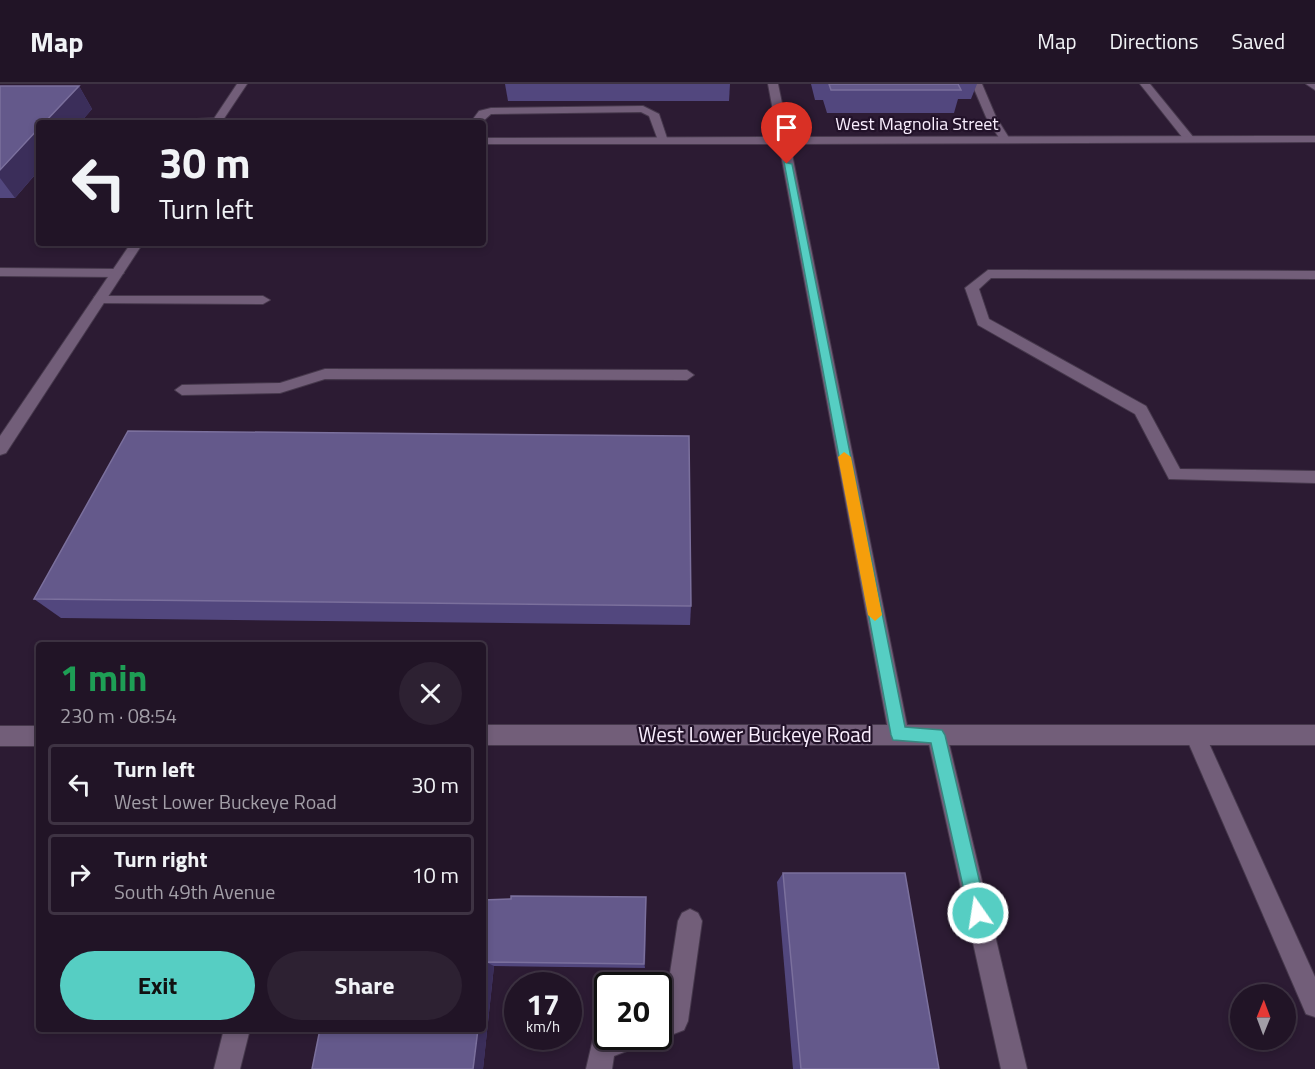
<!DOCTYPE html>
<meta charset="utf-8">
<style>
:root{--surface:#211426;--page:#2d2132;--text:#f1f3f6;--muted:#a29ea7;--line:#3e3343;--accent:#56cec3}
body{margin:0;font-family:"Titillium Web",sans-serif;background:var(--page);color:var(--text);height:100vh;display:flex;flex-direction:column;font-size:22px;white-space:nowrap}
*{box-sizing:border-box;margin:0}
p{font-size:20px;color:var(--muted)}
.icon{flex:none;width:33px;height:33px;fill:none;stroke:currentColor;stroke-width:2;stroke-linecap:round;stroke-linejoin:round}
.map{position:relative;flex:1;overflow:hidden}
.drawer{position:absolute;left:36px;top:558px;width:450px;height:390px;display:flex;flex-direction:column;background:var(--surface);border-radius:6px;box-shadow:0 3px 9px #0003,0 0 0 2px var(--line)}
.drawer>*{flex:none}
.banner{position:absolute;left:36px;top:36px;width:450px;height:126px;border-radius:6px;box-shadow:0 3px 9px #0003,0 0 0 2px var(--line);background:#211426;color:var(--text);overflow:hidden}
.needle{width:39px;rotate:1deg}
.tools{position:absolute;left:1230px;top:900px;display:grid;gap:12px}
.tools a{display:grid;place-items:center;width:66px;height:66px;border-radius:50%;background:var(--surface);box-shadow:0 3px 9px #0003,0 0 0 2px var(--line);font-size:30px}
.speed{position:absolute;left:504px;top:888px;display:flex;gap:12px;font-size:30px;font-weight:700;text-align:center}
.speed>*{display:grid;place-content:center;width:78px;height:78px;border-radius:50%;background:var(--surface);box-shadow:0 3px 9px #0003,0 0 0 2px var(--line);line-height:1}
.speed small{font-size:15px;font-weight:400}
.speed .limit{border:3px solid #111;border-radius:9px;background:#fff;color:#111}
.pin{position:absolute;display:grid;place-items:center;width:51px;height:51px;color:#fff;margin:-62px -26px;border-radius:50% 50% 50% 0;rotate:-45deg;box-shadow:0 0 6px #0007}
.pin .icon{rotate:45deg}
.me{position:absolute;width:66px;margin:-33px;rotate:347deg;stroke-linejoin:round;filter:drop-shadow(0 0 4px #0008)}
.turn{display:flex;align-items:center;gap:21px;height:126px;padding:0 24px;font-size:27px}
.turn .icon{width:78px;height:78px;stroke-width:2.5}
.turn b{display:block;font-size:42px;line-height:51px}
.round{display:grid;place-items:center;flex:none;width:63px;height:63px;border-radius:32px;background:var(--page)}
.summary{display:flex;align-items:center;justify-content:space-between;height:102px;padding:0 24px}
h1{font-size:36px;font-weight:700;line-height:45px;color:#1e9e55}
.cta{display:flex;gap:12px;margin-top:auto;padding:12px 24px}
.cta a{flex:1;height:69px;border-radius:36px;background:var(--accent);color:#111;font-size:24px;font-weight:700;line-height:69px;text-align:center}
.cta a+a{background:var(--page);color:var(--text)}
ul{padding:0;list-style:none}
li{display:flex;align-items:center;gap:18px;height:81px;margin:0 12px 9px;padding:0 12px;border:3px solid var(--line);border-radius:6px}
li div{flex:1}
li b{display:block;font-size:22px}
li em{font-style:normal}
header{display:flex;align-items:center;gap:36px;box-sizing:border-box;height:84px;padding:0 30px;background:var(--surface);border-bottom:2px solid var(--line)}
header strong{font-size:28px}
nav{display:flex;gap:33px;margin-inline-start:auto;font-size:21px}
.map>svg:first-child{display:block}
</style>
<header>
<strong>Map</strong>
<nav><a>Map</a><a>Directions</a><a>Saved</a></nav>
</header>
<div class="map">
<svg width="1315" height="985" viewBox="0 0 1315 985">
<rect width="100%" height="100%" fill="#2c1b33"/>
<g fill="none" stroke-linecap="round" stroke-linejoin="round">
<g stroke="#46384c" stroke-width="2">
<g id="lane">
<path d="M972,0H982L996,33L1011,57L1010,59L1001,57L986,33Z"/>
<path d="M1140,0H1150L1194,54V58H1186Z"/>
<path d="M1306,0H1315V6Z"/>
<path d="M643,22L659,30L668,57L667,59H659L649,32L641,28L491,30L481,39H470L479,27L491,24Z"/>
<path d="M217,34L221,35V39H171L176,36Z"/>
<path d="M0,184L117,185L124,189L117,193L0,192Z"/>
<path d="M988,186L1315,187V195L991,194L979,205L989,235L1146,322L1180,385L1315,387V399L1169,395L1135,330L978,241L965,204Z"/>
<path d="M99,212H263L270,216L263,220L94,219V213Z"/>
<path d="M325,285L687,286L694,291L687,296L325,295L280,309L182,311L175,306L182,301L280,299Z"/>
<path d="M937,641L944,644L947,651L1027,985H1001L927,651L930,644Z"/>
<path d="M1195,641L1202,644L1315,893V933L1306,930L1185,651L1188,644Z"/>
<path d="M690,825L698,829L702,837L688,937L684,946L658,956L650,952H658V930L664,928L678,837L682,829Z"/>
<path d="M608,949V952H645L642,961L614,972L612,985H586L593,955Z"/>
</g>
</g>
<g stroke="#46384c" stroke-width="2">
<g id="street">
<path d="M237,0H247L221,39H211Z"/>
<path d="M768,0H778L789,53L1315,52V58L790,60L909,651L906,658L899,661L892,658L889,651L779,60H483V54L778,53Z"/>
<path d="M131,159H143L6,369L0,371V352Z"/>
<path d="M224,945H250L240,985H214Z"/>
</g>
</g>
<g stroke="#46384c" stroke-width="2">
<g id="secondary">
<rect x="483" y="641" width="832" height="20"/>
<rect x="0" y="642" width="39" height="20"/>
</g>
</g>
<use href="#lane" fill="#725e79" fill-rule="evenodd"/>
<use href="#street" fill="#725e79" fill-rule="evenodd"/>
<use href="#secondary" fill="#725e79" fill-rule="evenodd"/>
</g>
<g fill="#52477e">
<path d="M505,0H730L729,17H508Z"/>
<path d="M811,0H977L971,15H958L954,29H827L823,16H815Z"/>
<path d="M0,2H79L92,25L15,114H0Z"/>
<path d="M34,515L691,522L690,541L61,534Z"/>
<path d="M783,789L939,985H793L777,798Z"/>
<path d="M646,813L645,884L494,882L483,985H312L483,816Z"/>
</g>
<g fill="#3b2e5a">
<path d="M79,2L92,25L80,39H44Z"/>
<path d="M39,44V86L15,114L0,94V86Z"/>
<path d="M646,813V821L645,884L644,880Z"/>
<path d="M486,878L494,882L483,985H473L478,945H483V901Z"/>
</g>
<g fill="#64598b" stroke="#7b709d" stroke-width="1.5">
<path d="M829,0H958L961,6H831Z"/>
<path d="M0,2H79L44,39H39V44L0,86Z"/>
<path d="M128,347L689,352L691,522L34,515Z"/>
<path d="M783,789H905L939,985H801Z"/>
<path d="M511,812L646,813L644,880L486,878L483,901V816L511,815Z"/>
<path d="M320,945H478L473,985H312Z"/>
</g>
<path fill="#56cec3" stroke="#38867f" stroke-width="1.5" d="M784,78L792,80L905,643L942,646L945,651L987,829L984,836L978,838L972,836L969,829L931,659L893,656L891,651Z"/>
<path fill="#f59e0b" d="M844,368L851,373L882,531L875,537L868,531L838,373Z"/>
<g text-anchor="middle" stroke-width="4.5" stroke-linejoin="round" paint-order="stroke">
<g font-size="18" fill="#f9eefe" stroke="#221229">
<text x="917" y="46">West Magnolia Street</text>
</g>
<g font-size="21" fill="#f9eefe" stroke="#221229">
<text x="755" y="658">West Lower Buckeye Road</text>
</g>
</g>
</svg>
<div class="tools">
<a><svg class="needle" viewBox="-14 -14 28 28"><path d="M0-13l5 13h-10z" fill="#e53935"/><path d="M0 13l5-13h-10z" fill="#a29ea7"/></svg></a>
</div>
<div class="speed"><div>17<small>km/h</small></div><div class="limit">20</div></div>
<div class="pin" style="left:787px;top:80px;background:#d93025"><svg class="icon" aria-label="arrive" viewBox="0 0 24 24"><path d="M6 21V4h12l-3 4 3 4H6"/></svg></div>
<svg class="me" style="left:978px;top:829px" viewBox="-20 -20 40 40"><circle r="17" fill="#56cec3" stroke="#fff" stroke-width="3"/><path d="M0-11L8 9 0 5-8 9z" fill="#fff"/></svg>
<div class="banner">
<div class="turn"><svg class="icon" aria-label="left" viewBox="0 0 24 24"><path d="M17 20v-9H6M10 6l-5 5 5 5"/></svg><div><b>30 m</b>Turn left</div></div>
</div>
<section class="drawer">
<div class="summary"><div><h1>1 min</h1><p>230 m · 08:54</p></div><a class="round"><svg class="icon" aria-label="close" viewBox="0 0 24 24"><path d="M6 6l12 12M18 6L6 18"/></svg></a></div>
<ul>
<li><svg class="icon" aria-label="left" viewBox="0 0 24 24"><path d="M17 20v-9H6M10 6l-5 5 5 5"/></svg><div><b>Turn left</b><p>West Lower Buckeye Road</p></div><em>30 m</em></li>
<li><svg class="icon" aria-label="right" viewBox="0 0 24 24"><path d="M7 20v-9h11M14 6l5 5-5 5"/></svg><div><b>Turn right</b><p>South 49th Avenue</p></div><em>10 m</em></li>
</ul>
<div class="cta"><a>Exit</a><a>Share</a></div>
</section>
</div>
